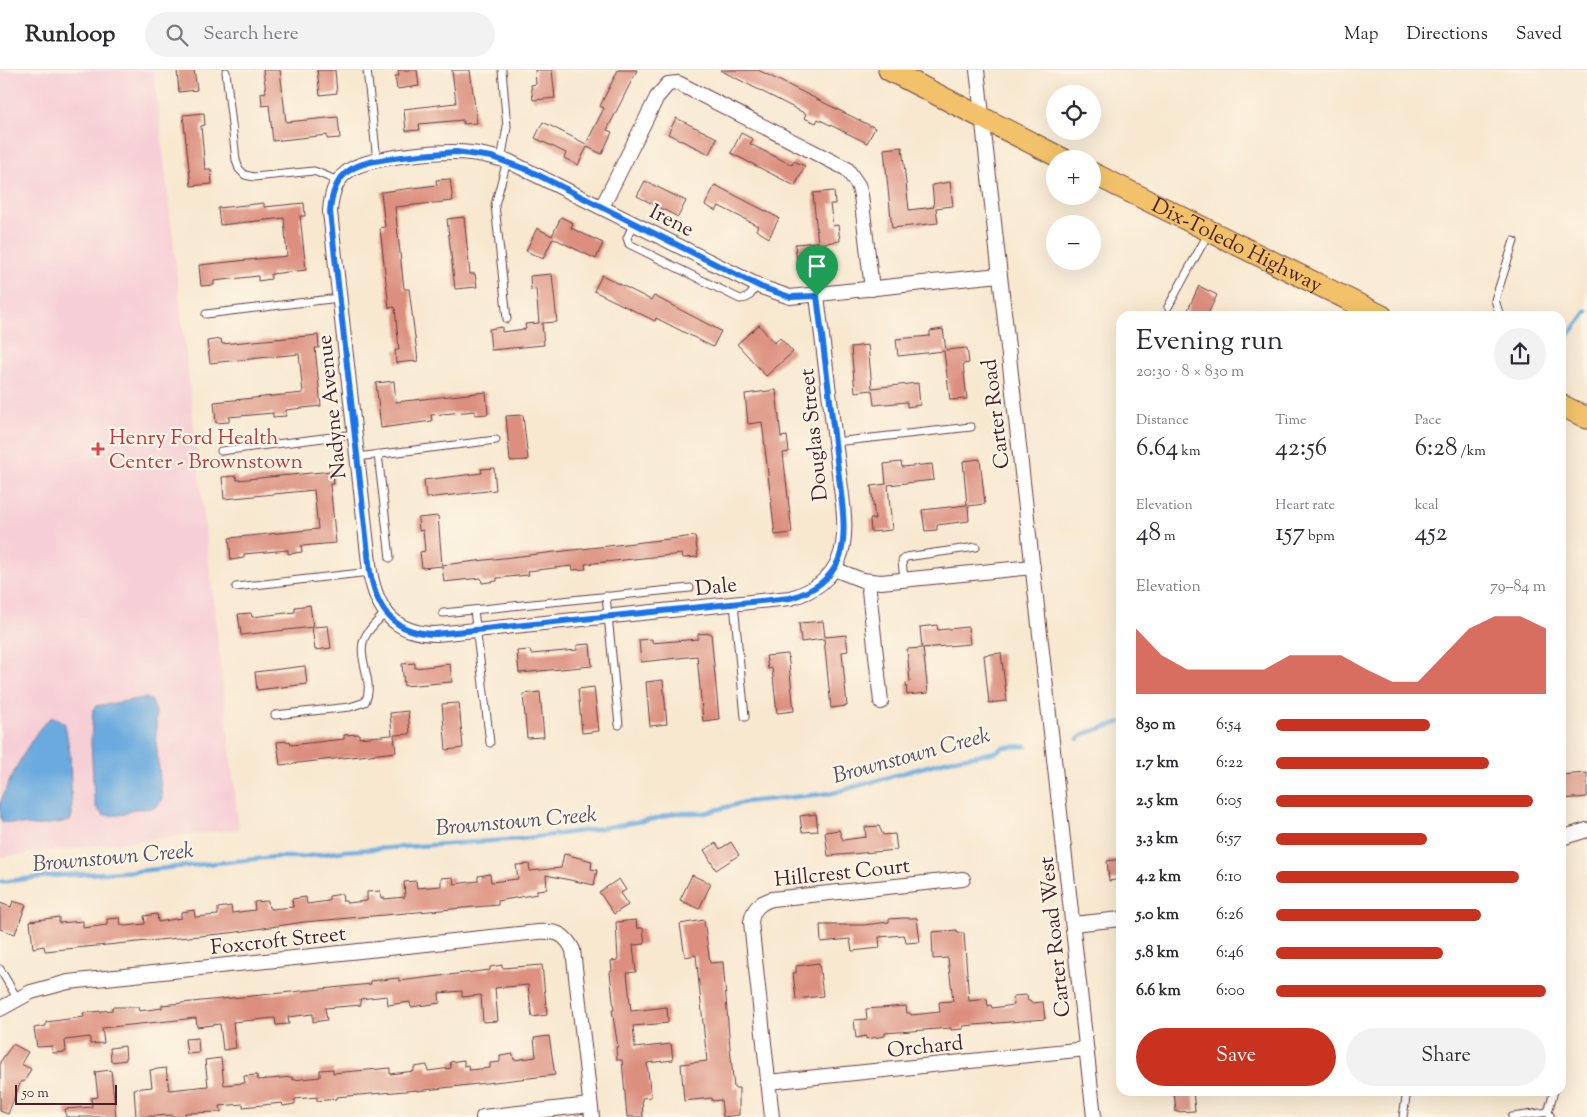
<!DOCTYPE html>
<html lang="en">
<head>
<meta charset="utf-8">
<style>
	body { margin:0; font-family:"Sorts Mill Goudy",serif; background:#f2f2f3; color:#2b2b33; height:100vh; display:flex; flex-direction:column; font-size:19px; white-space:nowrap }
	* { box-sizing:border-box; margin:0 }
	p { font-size:16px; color:#7c7c81 }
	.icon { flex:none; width:28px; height:28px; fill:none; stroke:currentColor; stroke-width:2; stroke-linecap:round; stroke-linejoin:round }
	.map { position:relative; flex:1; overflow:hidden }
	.drawer { position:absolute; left:1116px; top:241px; width:450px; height:785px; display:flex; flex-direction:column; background:#fff; border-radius:15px; box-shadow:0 5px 20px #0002 }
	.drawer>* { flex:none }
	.controls { position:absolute; left:1046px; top:15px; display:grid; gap:10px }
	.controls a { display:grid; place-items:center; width:55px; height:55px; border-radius:50%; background:#fff; box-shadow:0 5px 20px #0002; font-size:25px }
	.scale { position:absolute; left:15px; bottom:12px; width:102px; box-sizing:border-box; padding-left:5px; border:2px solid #4a1f2b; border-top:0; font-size:14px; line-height:18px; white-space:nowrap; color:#4a1f2b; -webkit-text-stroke:4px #fcf5e5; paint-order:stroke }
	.pin { position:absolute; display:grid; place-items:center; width:42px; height:42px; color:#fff; margin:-51px -21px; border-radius:50% 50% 50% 0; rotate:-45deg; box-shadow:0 0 5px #0007 }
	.pin .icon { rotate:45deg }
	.round { display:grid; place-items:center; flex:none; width:52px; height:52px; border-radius:26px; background:#f2f2f3 }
	.summary { display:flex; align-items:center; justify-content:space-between; height:85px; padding:0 20px }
	h1 { font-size:28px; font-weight:600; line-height:38px }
	.figures { display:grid; grid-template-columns:repeat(3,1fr); gap:8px; height:85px; padding:5px 20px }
	.figures div { display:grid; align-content:center }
	.figures b { font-size:25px; font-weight:600 }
	.figures small { font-size:14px; font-weight:400 }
	.figures p { font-size:14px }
	.chart { height:140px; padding:10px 20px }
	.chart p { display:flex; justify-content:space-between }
	.chart svg { width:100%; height:90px; margin-top:5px; fill:#c8321e; opacity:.7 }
	.action { display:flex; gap:10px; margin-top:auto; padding:10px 20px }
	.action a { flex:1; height:58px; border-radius:30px; background:#c8321e; color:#fff; font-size:20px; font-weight:600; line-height:58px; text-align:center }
	.action a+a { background:#f2f2f3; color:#2b2b33 }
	ul { padding:0 20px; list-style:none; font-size:16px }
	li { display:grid; grid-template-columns:80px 60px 1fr; align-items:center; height:38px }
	li i { height:12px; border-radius:6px; background:#c8321e }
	header { display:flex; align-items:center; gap:30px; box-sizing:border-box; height:70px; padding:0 25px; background:#fff; border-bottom:1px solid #e1e1e2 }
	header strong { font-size:24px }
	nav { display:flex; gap:28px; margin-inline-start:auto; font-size:18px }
	.search { width:350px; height:45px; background:#f2f2f3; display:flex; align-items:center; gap:12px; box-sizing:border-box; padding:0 18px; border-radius:28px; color:#7c7c81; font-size:19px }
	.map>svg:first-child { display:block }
</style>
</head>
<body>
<header>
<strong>Runloop</strong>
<div class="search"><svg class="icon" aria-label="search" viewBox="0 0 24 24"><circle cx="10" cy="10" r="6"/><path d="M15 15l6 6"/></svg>Search here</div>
<nav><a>Map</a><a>Directions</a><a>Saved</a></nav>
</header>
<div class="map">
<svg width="1587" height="1047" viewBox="0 0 1587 1047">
	<rect width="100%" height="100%" fill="#fcf5e5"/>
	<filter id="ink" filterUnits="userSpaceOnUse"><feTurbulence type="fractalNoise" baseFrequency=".02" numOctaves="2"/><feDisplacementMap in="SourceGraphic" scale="10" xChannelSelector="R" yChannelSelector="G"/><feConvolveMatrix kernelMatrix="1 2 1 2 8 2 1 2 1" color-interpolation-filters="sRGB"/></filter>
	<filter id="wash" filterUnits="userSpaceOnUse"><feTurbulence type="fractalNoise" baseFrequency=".0096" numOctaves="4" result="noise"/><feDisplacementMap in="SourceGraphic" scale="20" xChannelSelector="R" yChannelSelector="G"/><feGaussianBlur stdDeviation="1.12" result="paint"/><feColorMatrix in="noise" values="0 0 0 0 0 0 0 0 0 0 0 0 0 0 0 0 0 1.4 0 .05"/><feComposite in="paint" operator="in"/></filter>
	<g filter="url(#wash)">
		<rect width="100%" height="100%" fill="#f8e8d0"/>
		<path fill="#f6cfd6" d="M0,0h154l85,759 -239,28z"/>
		<g fill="#6baade" stroke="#5a6484">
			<path d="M145,628l6,2 5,12v29l6,58c-6,13 -17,9 -28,10 -4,1 -6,4 -10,5 -7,2 -14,1 -21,1l-7,-8 -2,-9 -3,-56 2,-33 3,-3z"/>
			<path d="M51,648h5l9,6 5,30 2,61 -2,6 -35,5 -33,-4c-2,-5 -2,-14 -2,-19 6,-17 36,-78 51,-85z"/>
		</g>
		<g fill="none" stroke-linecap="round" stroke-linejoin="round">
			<g stroke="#6baade" stroke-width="4.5">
				<path d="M1561,276l26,-35"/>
				<path d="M1078,669l8,-6 35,-11"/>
				<path d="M0,812l50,-6 88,-5 137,-14h27l43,-6 175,-12 70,-9 65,-11 20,-6h30l40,-11 88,-9 116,-33 47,-8 7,-5 23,-1"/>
			</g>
		</g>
		<g id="blocks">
			<g fill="#dc8f7e">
				<path d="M177,0h17l3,20 -18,2z"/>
				<path d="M263,0h17l6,52 52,-5 2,21 -13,1v-4l-54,6 -4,-36 -7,1 -1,-13 5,-1z"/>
				<path d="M317,0h18l2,23 -17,2z"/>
				<path d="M398,0h19l2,16 -22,3 -2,-13h4z"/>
				<path d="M452,0h18l7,53 -14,1v-4l-44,4 1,6 -14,1 -2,-22 52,-6z"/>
				<path d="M535,0h17l3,28 -22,2 -2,-15 5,-1z"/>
				<path d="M618,0h19l-30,60 5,2 -10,22 -15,-7 -9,18 -14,-7 2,-5 -31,-15 8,-16 43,22 18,-36 -4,-2z"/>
				<path d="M720,0h38l117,58 -8,15 -49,-24 -2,4 -12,-5 2,-4z"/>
				<path d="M204,43l1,12 -4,1 4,43h6l1,15 -21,2 -8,-71z"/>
				<path d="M676,48l41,20 -8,16 -41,-20z"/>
				<path d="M741,63l12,6 -3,5 42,21 2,-4 11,5 -10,20 -64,-33z"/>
				<path d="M902,77l7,63 25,-3 -2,-22 18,-3 3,24 -17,2 2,15 -46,5 -8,-79z"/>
				<path d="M450,109l3,22 -58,6 9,82h5l9,72 -22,2 -1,-13h4l-4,-43 -6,1 -9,-80 5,-1 -4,-35 56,-7 -1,-5z"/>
				<path d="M645,111l41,20 -8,16 -41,-21z"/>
				<path d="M715,115l64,33 -10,20 -13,-8 2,-4 -39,-20 -3,5 -11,-6z"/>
				<path d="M834,121l1,13h-5l3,22 5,-1 2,16 -22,3 -5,-51z"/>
				<path d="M264,133v4l40,-4 1,13h-5l6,54 -35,4v5l-13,2v-5l-44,5v4l-13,1 -2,-21 88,-9 -3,-38 -64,7 -2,-17z"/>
				<path d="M464,147l6,57h5l2,13 -22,2 -8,-70z"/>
				<path d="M561,147l12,6 -2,5 32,15 -7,16 -43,-21 -10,21 -17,-8 11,-23 15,8z"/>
				<path d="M818,172l2,17 -23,3 -2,-18z"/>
				<path d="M552,204l5,48 -15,1 2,22 -53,5 -2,-21 13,-2v5l24,-3 -1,-5 14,-1 -3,-34 -5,1 -1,-14z"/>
				<path d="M602,205l49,25 3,-4 67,35 -8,16 -57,-29 -1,3 -61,-30z"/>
				<path d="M1199,216l18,9 -10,21h-22z"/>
				<path d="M759,255l15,18 6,-5 13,14 -27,24 -29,-32z"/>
				<path d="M943,259l3,21 21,-2 2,15 -6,1 4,35 -17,1 -6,-49 -46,5 -2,-17 34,-3v-5z"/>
				<path d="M318,265l1,13h-4l6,58 -35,4v6l-13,1v-4l-44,4v5l-13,1 -2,-21 89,-9 -4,-39 -89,9 -3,-22 14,-2 1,5z"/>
				<path d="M868,275l4,43 46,-5 2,22 -13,2v-5l-33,3 -2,-15 -17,2 -4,-45z"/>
				<path d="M394,311l2,21 90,-10 2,22 -13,1v-4l-44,4 1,6 -51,7 -5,-45z"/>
				<path d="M776,320l5,47 6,-1 2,16 -6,1 9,80 -17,2 -13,-113 -14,2 -3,-30z"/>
				<path d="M523,345l5,45 -18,1 -4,-45z"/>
				<path d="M980,389l5,45 -17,2 1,15 -32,4v5l-12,1 -3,-21 45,-5 -4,-44z"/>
				<path d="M901,392l1,5 30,-3 2,16 -46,5 4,45 -21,2 -1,-13h5l-4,-33 15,-2 -2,-20z"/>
				<path d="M494,398l2,22 -70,8 -2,-18 58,-7 -1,-4z"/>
				<path d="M333,401l1,13h-4l6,59 -35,3 1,6 -14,2v-4l-44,4v4l-13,2 -2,-22 89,-9 -4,-39 -90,9 -2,-22 14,-1 1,4z"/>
				<path d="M438,446l4,49 253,-29 3,21 -15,1 -1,-4 -97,10 1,5 -13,1 -1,-4 -44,5 1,4 -32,3v3l-15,2 -1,-5 -37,4 -2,-16 -20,2 -2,-16 5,-1 -2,-21 -4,1 -1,-13z"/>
				<path d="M310,535l3,22 -72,8 -3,-21 13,-1 1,4 43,-5v-5z"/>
				<path d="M823,551l2,16 21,-2 2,16 -6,1 5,54 -16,2 -7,-69 -23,3 -2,-19z"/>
				<path d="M937,555l1,5 30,-3 2,17 -47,4 5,45 -21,2 -1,-12 4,-1 -3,-33 15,-1 -2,-21z"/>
				<path d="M328,556l3,22 -16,2 -3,-23z"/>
				<path d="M711,563l8,86 -16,2 -6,-65 -56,6 -2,-22 13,-1v4l46,-4v-5z"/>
				<path d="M590,574l2,22 -73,7 -2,-22 13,-1 1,4 46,-4v-5z"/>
				<path d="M1001,583l6,48 -18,2 -5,-48z"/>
				<path d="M788,584l6,57 -17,2 -5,-45 -4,1 -2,-13z"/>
				<path d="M415,593v5l35,-4 2,18 -48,4 -2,-22z"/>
				<path d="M305,596l2,18 -50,6 -2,-18z"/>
				<path d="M663,610l4,44 -17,2 -4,-44z"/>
				<path d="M594,617l5,44 -17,2 -4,-44z"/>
				<path d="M540,622l4,45 -17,1 -4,-44z"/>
				<path d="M459,633l4,45 -17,2 -4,-46z"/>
				<path d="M408,641l2,23 -16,1 2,17 -116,13 -3,-23 13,-1 1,4 53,-6v-4l15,-1v4l33,-3 -2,-22z"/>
				<path d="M1587,703v24l-26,2v-24z"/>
				<path d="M816,744l2,17 -16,1 -2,-16z"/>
				<path d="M879,756l4,9 12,-1 2,16 -69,6 -3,-24 14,-2 4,10 23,-3 -1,-10z"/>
				<path d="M731,772l8,13 -23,15 -12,-20 12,-7 4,6z"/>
				<path d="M564,784l28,7 -1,8 6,1 -3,15 -48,-10 1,14 -10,1v4l-39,7v4l-194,17 -74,11 -185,18 -1,-5 -11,2 -3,-27 29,-4v6l24,-2v7l24,-3v-6l13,-1 1,7 4,1 20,-2 -1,-8 13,-2 1,8 23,-4v-6l13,-2 1,7 23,-2v-7l13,-2 1,7 23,-3 -1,-8 14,-1 1,7 3,1 21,-2 -1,-8 14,-2 1,7 22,-3v-5l13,-2 1,7h3l1,2 20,-2v-9l13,-1 1,7 3,-1v2l21,-2 -1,-15 12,-1 1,7 24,-2v-8l12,-1 1,7 24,-3v-5l12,-2 1,8 27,-3 -2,-14 13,-1 1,7 31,-3z"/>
				<path d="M1121,789v20l-12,2 -2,-20z"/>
				<path d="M692,805l19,9 -12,25 -19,-9z"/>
				<path d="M619,809l7,11 -6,3 8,12 -14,9 -15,-22z"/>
				<path d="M13,831l13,4 -11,29 -15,-5v-26l11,4z"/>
				<path d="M904,848h13l3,24 -14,1 -1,-6 -2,-2 -24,2 1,11 -28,3 -2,-12 -29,3 -1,-17h44l25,-3v-3z"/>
				<path d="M636,850l1,8h6l2,16 -12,1 3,27 -9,1 4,38 36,-4 1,16 -35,3 2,22 36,-4 2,16 -26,3 4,34 -9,1 1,19h-16l-5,-57h-5l-1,-13h2l-6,-37h2l-4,-38 2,-1 -1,-10 7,-1 -2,-38z"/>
				<path d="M704,850l6,43 13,-1 7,85 4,41h5v27l-16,2 -2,-17 -9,1v-3l-28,3 -3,-37 26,-3 -11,-106 -11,2 -5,-33z"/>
				<path d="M957,860v3h7l5,68 18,-2 1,7 3,-1 1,3 22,-3 -1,-9 14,-1 1,6h3v2l12,-1 2,17 -82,7v3l-12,1v-2l-66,5v3l-19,3v-3l-10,2 -2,-18 13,-1 -1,-10 40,-3 1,7h3l1,2 29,-3 -1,-10 14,-1 -5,-43 -15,1 -1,-27z"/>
				<path d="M819,893l4,33 -27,3 -3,-26h3v-7z"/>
				<path d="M502,895v3l40,-3 5,50 -15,2 -4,-32 -33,3 3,33 -15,1 -2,-27 -19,2v-6l-23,2 1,10 -29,4 -1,-5 -22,3 -1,-9 -27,3 1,6 -36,3 2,12 -14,2v-8l-25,3 1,7 -13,1 -1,-7 -42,4 3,26 -13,2 -3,-26 -23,3 -1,-9 -94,10 2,15 -14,1v-7l-25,3 1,12 -13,1 -1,-7 -15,1 -3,-19 12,-2v-4l38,-5 -1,-4 29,-3v-3h26l1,4 23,-3v-3l209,-21 -1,-3 29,-3v3l91,-11v-3z"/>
				<path d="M549,966l6,39 -138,16v-1l-81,7v2l-19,2v-4l-22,2v5l-12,2 -1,-3 -39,4v-3l-23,2 1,6 -36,1v4h-13v-2l-36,2 -2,-28 18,-2 -2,-17 16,-2 3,22 39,-4 -3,-26 16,-2 3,27 21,-2 -1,-7 13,-1 1,5 34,-3 1,3 27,-3v-7l13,-1v4l57,-5v6l24,-3v-4l13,-2 1,6 23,-3 -1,-6 14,-2v6l4,-1 1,5 21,-2v-5l10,-1v-6l13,-2 1,6 22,-3 -2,-19z"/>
				<path d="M198,968l1,15 -12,1 -2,-15z"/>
				<path d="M13,974l15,8 -7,12 10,5 -7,13 -3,-1 -13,33 -8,-3v-49z"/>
				<path d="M125,976l1,14 -15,2 -1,-14z"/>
				<path d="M111,1000l5,47h-50l-1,-8 27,-2 -1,-9 7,-1 -3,-25z"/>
				<path d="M1174,1021h19l2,20 -19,1z"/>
			</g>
		</g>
	</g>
	<g filter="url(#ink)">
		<use href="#blocks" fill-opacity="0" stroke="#643d44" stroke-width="1"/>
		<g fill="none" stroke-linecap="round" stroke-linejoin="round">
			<g stroke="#643d44" stroke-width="9">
				<g id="lane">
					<path d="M367,0l10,90"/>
					<path d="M226,2l10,88 3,9 6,6 9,2 60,-6 24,10"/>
					<path d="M501,90l6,-33 -5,-57"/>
					<path d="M507,91l-12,44 12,114"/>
					<path d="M634,153l-7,15 2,6 111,55c10,0 12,-6 16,-14"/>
					<path d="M1168,237l40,-73"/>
					<path d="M206,244l133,-16"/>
					<path d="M1500,246l-5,-16 19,-59"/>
					<path d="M835,372l136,-15"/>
					<path d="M221,381l134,-17"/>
					<path d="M378,384l12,104"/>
					<path d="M357,387l139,-17"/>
					<path d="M904,509l-2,-18 4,-4 70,-10"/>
					<path d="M236,517l134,-15"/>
					<path d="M606,526l13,129"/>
					<path d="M734,534l11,113"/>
					<path d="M474,540l16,133"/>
					<path d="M443,543l247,-25"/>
					<path d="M275,645l75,-8 15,-5c11,-20 -10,-45 0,-65 4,-9 14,-17 20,-24"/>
					<path d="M0,899l17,29"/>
					<path d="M1548,1042l6,-21"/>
					<path d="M1403,1047l4,-26"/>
					<path d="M1512,1047l36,-5 3,5"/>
				</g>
			</g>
			<g stroke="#643d44" stroke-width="16">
				<g id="street">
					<path d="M977,0l117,1047"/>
					<path d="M602,137l55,-110 11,-13 10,-1 169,86 11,16 3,10 11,94"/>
					<path d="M817,226c7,56 14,112 21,169 3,28 12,67 1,94 -9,22 -27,33 -49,39l-354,36c-42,0 -59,-24 -66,-62l-40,-360c1,-16 4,-30 17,-40 19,-16 98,-22 124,-19 12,1 25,5 37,8l253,126 29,10 209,-22"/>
					<path d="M834,499l28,11 19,2 152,-15"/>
					<path d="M868,511l13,121"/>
					<path d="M1561,768l26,-8"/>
					<path d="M1073,854l48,-5"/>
					<path d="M0,939l31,-17 37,-10 470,-50c18,-1 27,1 35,18l19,167"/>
					<path d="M768,1012l318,-33"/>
					<path d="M483,1047l107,-12"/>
					<path d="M772,1047l-21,-195c2,-13 8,-19 21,-23l191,-20"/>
				</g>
			</g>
			<g stroke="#643d44" stroke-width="23">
				<g id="primary">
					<path d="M889,0l174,89"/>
					<path id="s1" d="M1092,103l290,143"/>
					<path d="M1561,335l26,13"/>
				</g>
			</g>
			<use href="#lane" stroke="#fff" stroke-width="7"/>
			<use href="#street" stroke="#fff" stroke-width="14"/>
			<use href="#primary" stroke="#f2c26a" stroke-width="21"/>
		</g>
	</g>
	<g fill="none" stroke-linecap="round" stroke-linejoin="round" filter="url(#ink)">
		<g stroke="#fff" stroke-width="10">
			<path id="route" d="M456,82l36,5 36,13 233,117 29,10 27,-1c7,55 14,110 20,165 3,28 12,73 2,98 -9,22 -27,33 -49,39l-354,36c-42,0 -59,-24 -66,-62l-40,-360c3,-43 26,-49 64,-54 21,-3 41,-4 62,-6z"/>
		</g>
		<use href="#route" stroke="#1a73e8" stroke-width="6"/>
	</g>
	<path fill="#e0444e" stroke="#fcf5e5" stroke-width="2" d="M95.5 371.5h5v5h5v5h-5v5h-5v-5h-5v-5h5z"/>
	<g text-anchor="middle" stroke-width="4.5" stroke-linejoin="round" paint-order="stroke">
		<g font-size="21" fill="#4a1f2b" stroke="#fcf5e5">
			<text transform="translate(672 150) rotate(27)" y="7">Irene</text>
			<text dy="7" stroke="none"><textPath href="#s1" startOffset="162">Dix-Toledo Highway</textPath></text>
			<text transform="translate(331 337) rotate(-96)" y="7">Nadyne Avenue</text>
			<text transform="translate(995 344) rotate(-97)" y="7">Carter Road</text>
			<text transform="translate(813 365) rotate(-96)" y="7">Douglas Street</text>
			<text transform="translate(716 516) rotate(-6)" y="7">Dale</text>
			<text transform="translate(842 802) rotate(-6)" y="7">Hillcrest Court</text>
			<text transform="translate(1054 867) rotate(-96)" y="7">Carter Road West</text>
			<text transform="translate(278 870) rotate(-6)" y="7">Foxcroft Street</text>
			<text transform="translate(925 976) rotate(-6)" y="7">Orchard</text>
		</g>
		<g font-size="21" fill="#be3a42" stroke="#fcf5e5" text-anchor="start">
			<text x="109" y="374">Henry Ford Health<tspan x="109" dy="24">Center - Brownstown</tspan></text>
		</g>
		<g font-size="22" font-style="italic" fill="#56506a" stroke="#fcf5e5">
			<text transform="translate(911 684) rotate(-15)" y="8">Brownstown Creek</text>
			<text transform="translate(516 750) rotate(-5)" y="8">Brownstown Creek</text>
			<text transform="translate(113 786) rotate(-5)" y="8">Brownstown Creek</text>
		</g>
	</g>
</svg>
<div class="controls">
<a><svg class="icon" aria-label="locate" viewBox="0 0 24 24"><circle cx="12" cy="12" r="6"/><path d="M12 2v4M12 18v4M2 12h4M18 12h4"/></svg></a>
<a>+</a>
<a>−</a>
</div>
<div class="scale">50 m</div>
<div class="pin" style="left:817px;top:226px;background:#1e9e55"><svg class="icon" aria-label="arrive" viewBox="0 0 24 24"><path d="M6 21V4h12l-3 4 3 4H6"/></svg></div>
<section class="drawer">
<div class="summary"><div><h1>Evening run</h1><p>20:30 · 8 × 830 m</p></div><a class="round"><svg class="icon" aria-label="share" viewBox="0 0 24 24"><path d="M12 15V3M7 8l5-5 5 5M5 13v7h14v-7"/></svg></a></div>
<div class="figures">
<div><p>Distance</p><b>6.64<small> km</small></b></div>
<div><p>Time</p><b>42:56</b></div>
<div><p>Pace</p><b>6:28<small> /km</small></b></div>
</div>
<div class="figures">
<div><p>Elevation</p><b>48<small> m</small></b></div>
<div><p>Heart rate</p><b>157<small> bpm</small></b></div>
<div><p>kcal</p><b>452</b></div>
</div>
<div class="chart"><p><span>Elevation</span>79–84 m</p>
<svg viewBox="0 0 160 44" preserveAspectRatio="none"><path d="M0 44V12L10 25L20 32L30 32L40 32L50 32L60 25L70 25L80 25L90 32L100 38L110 38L120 25L130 12L140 6L150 6L160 12V44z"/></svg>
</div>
<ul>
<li><b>830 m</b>6:54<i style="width:57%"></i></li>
<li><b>1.7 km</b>6:22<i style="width:79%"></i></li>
<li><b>2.5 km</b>6:05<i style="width:95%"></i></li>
<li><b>3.3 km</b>6:57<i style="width:56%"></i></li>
<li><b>4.2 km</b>6:10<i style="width:90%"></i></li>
<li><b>5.0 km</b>6:26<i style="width:76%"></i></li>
<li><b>5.8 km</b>6:46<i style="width:62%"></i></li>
<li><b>6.6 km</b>6:00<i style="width:100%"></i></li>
</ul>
<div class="action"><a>Save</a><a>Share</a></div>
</section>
</div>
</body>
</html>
